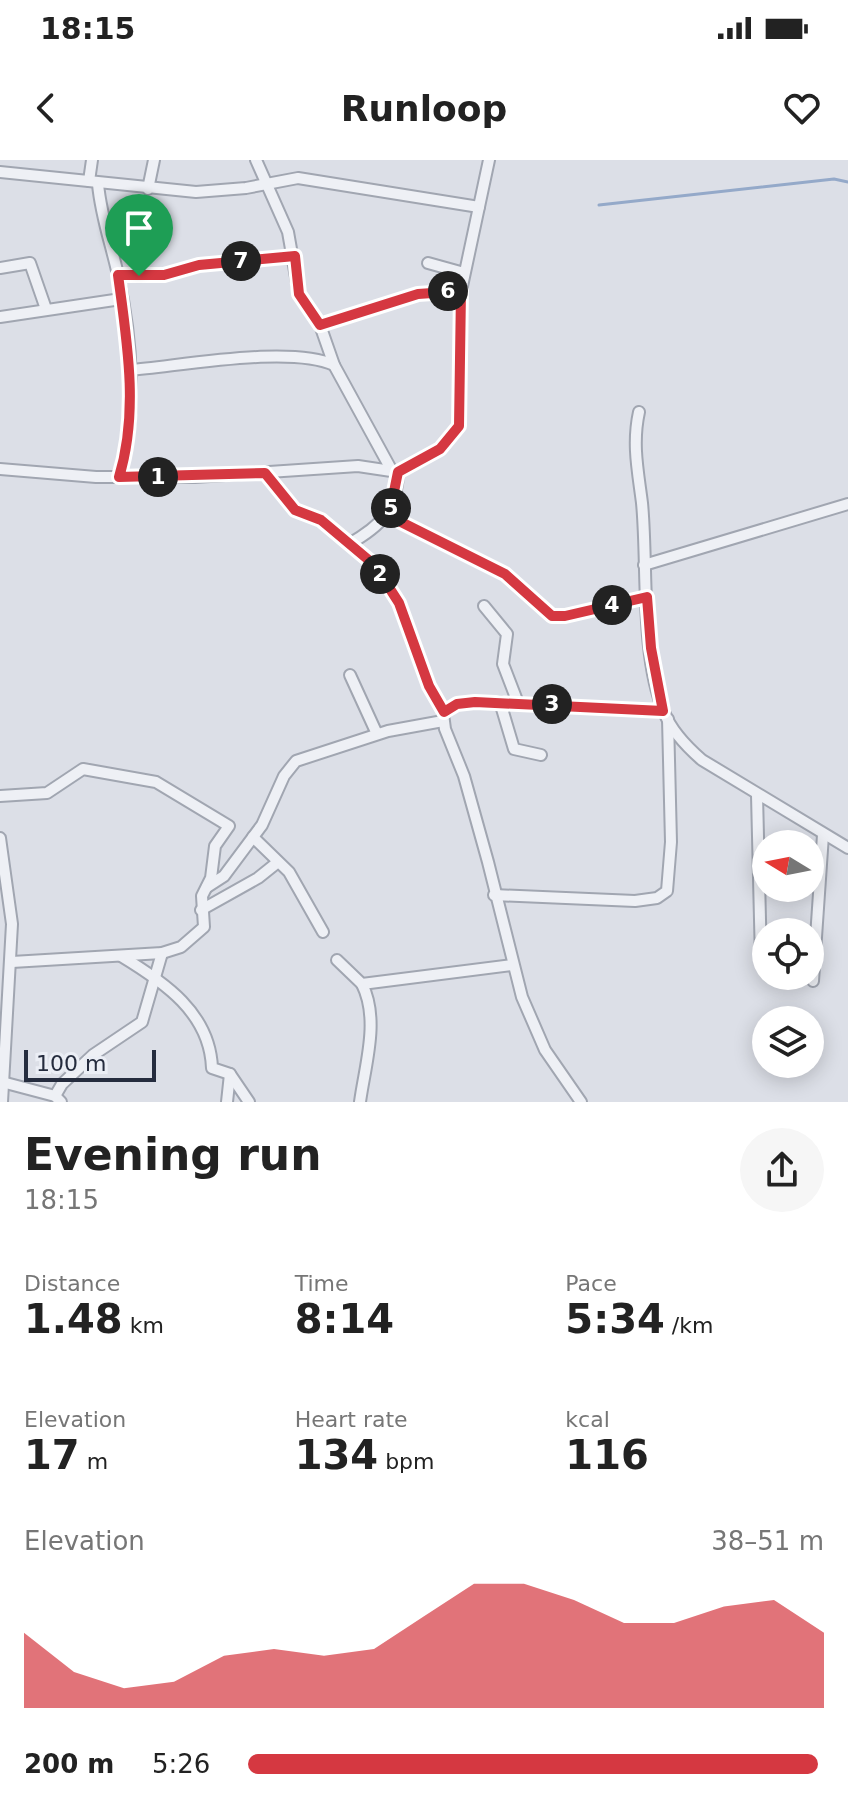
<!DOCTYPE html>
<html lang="en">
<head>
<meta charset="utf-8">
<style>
	body { margin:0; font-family:"DejaVu Sans",sans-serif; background:#f6f6f6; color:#222; height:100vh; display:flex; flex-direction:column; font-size:30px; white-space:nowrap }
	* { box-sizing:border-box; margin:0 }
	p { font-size:26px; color:#767676 }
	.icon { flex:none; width:44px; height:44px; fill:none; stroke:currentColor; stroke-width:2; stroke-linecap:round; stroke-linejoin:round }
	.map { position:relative; height:942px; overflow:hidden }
	.sheet { display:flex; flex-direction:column; background:#fff; flex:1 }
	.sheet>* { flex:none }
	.needle { width:52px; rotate:280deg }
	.fabs { position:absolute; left:752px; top:670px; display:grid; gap:16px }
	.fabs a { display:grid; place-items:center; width:72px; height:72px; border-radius:50%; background:#fff; box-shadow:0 4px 20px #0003; font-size:40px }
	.scale { position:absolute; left:24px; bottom:20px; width:132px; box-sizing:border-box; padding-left:8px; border:4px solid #252c3e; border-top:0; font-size:22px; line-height:28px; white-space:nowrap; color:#252c3e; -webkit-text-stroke:6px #ebeef5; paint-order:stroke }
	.pin { position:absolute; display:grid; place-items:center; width:68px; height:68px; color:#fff; margin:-82px -34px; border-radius:50% 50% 50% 0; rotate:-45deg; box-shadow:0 0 8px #0007 }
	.pin .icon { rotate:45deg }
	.km { position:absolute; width:40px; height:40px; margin:-20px; border-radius:50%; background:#222; color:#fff; font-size:22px; line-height:40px; text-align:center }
	.round { display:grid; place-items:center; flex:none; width:84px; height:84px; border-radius:42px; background:#f6f6f6 }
	.overview { display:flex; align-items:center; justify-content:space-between; height:136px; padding:0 24px }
	h1 { font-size:44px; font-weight:700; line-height:60px }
	.figures { display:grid; grid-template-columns:repeat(3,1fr); gap:12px; height:136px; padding:8px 24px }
	.figures div { display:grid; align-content:center }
	.figures b { font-size:40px; font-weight:700 }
	.figures small { font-size:22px; font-weight:400 }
	.figures p { font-size:22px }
	.chart { height:224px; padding:16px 24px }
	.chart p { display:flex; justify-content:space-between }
	.chart svg { width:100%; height:144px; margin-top:8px; fill:#d53841; opacity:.7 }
	ul { padding:0 24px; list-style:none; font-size:26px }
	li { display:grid; grid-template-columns:128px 96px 1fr; align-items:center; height:60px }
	li i { height:20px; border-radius:10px; background:#d53841 }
	.status { display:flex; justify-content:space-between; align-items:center; height:56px; padding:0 40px; background:#fff; direction:ltr }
	.status svg { height:22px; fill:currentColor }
	header { display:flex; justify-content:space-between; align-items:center; height:104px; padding:0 24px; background:#fff; font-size:36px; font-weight:700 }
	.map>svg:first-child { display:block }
</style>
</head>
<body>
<div class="status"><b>18:15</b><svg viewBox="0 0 49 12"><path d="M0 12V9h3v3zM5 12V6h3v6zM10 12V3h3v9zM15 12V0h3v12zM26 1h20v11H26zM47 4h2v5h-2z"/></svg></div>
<header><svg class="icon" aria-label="back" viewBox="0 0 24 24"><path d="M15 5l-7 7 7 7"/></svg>Runloop<svg class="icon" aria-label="heart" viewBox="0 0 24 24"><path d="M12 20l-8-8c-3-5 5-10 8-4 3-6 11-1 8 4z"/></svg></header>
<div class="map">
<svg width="848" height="942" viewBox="0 0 848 942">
	<rect width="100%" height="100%" fill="#dcdfe7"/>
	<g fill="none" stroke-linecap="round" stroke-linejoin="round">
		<path stroke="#94a9c9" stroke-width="3" d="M599,45l235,-26 14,3"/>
		<g stroke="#a1a6b1" stroke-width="14">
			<g id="street">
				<path d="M256,0l32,72 11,62 21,31 14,40 58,106"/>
				<path d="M0,12l196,20 50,-4 52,-10 181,29"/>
				<path d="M89,21l3,-21"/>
				<path d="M98,24c3,33 13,59 20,91 14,63 20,140 1,202"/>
				<path d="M148,29l6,-29"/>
				<path d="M428,103l36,10"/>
				<path d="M0,108l30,-5 16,46"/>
				<path d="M118,115h46l35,-10 96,-9"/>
				<path d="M0,157l121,-18"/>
				<path d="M320,165l98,-31 43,-3"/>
				<path d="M130,210c50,-4 160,-25 204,-5"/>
				<path d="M639,252c-7,32 -1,59 3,91 6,61 -2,153 22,209 7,18 23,35 38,48l146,88"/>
				<path d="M0,309l96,8h99l163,-11 40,6 42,-23 19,-23 2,-135 28,-131"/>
				<path d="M265,313l30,37 26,10 50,42 12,16 16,25 30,83 15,26"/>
				<path d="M389,356l116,58 47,42h13l82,-19"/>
				<path d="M349,384c32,-18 48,-34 49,-72"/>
				<path d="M644,405l204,-61"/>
				<path d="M484,446l23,28 -4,30 15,39"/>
				<path d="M350,515l27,59"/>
				<path d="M500,542l14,47 27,6"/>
				<path d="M757,635l4,166"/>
				<path d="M0,636l47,-3 36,-24 73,13 73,44 -14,20 -4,32 -9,18 2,31 -23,20 -19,6 -150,9"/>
				<path d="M253,677l36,35 34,60"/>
				<path d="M0,678l12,86 -10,178"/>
				<path d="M207,727l17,-11 38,-51 22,-49 12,-15 92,-30 55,-10"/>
				<path d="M494,735l141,6 22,-3 10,-7 4,-49 -3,-123"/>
				<path d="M201,750l57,-32 20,-16"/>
				<path d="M121,796c43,26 89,57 91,112l18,6 19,28"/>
				<path d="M337,800l25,24 150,-19"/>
				<path d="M813,821l10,-146"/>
				<path d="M2,922l53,14 6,6"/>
				<path d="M55,936l7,-12 31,-29 49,-33 20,-69"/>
				<path d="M227,942l3,-28"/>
				<path d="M360,942c5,-37 20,-82 2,-118"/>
				<path d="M581,942l-36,-52 -23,-53 -34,-135 -24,-86 -19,-47 -2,-15 14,-10 18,-2 188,9"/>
			</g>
		</g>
		<use href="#street" stroke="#eef0f5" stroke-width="10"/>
	</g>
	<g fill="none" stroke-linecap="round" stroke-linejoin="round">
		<g stroke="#fff" stroke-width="16">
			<path id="route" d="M295,96l4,38 21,31 98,-31 43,-3 -2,135 -19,23 -42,23 -9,44 116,58 47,42h13l82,-19 4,51 12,63 -188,-9 -18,2 -13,8 -15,-26 -30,-83 -16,-25 -12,-16 -50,-42 -26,-10 -30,-37 -146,4c20,-65 8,-136 -1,-202h46l35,-10z"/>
		</g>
		<use href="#route" stroke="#d53841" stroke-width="10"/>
	</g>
</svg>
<div class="fabs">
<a><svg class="needle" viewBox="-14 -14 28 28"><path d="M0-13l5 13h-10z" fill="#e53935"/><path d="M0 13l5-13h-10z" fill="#767676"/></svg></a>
<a><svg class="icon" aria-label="locate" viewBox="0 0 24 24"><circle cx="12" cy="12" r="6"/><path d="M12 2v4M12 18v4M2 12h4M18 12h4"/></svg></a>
<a><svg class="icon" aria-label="layers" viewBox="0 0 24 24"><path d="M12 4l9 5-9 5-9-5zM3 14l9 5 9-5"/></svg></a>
</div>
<div class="scale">100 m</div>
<div class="pin" style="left:139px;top:116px;background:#1e9e55"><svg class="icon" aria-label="arrive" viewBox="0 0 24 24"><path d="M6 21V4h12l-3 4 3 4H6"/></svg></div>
<b class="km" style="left:158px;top:317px">1</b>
<b class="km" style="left:380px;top:414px">2</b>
<b class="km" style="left:552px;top:544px">3</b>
<b class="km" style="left:612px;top:445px">4</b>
<b class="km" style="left:391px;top:348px">5</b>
<b class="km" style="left:448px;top:131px">6</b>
<b class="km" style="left:241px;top:101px">7</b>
</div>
<section class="sheet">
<div class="overview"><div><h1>Evening run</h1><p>18:15</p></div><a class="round"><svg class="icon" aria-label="share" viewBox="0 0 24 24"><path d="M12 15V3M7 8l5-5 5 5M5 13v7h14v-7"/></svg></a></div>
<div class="figures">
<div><p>Distance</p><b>1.48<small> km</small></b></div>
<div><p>Time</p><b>8:14</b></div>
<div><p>Pace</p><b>5:34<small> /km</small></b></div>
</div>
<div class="figures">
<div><p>Elevation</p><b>17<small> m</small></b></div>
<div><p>Heart rate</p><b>134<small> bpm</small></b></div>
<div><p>kcal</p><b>116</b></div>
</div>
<div class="chart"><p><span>Elevation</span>38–51 m</p>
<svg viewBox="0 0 160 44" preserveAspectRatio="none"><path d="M0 44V21L10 33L20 38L30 36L40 28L50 26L60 28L70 26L80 16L90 6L100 6L110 11L120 18L130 18L140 13L150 11L160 21V44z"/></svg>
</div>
<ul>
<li><b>200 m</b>5:26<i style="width:99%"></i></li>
</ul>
</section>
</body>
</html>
